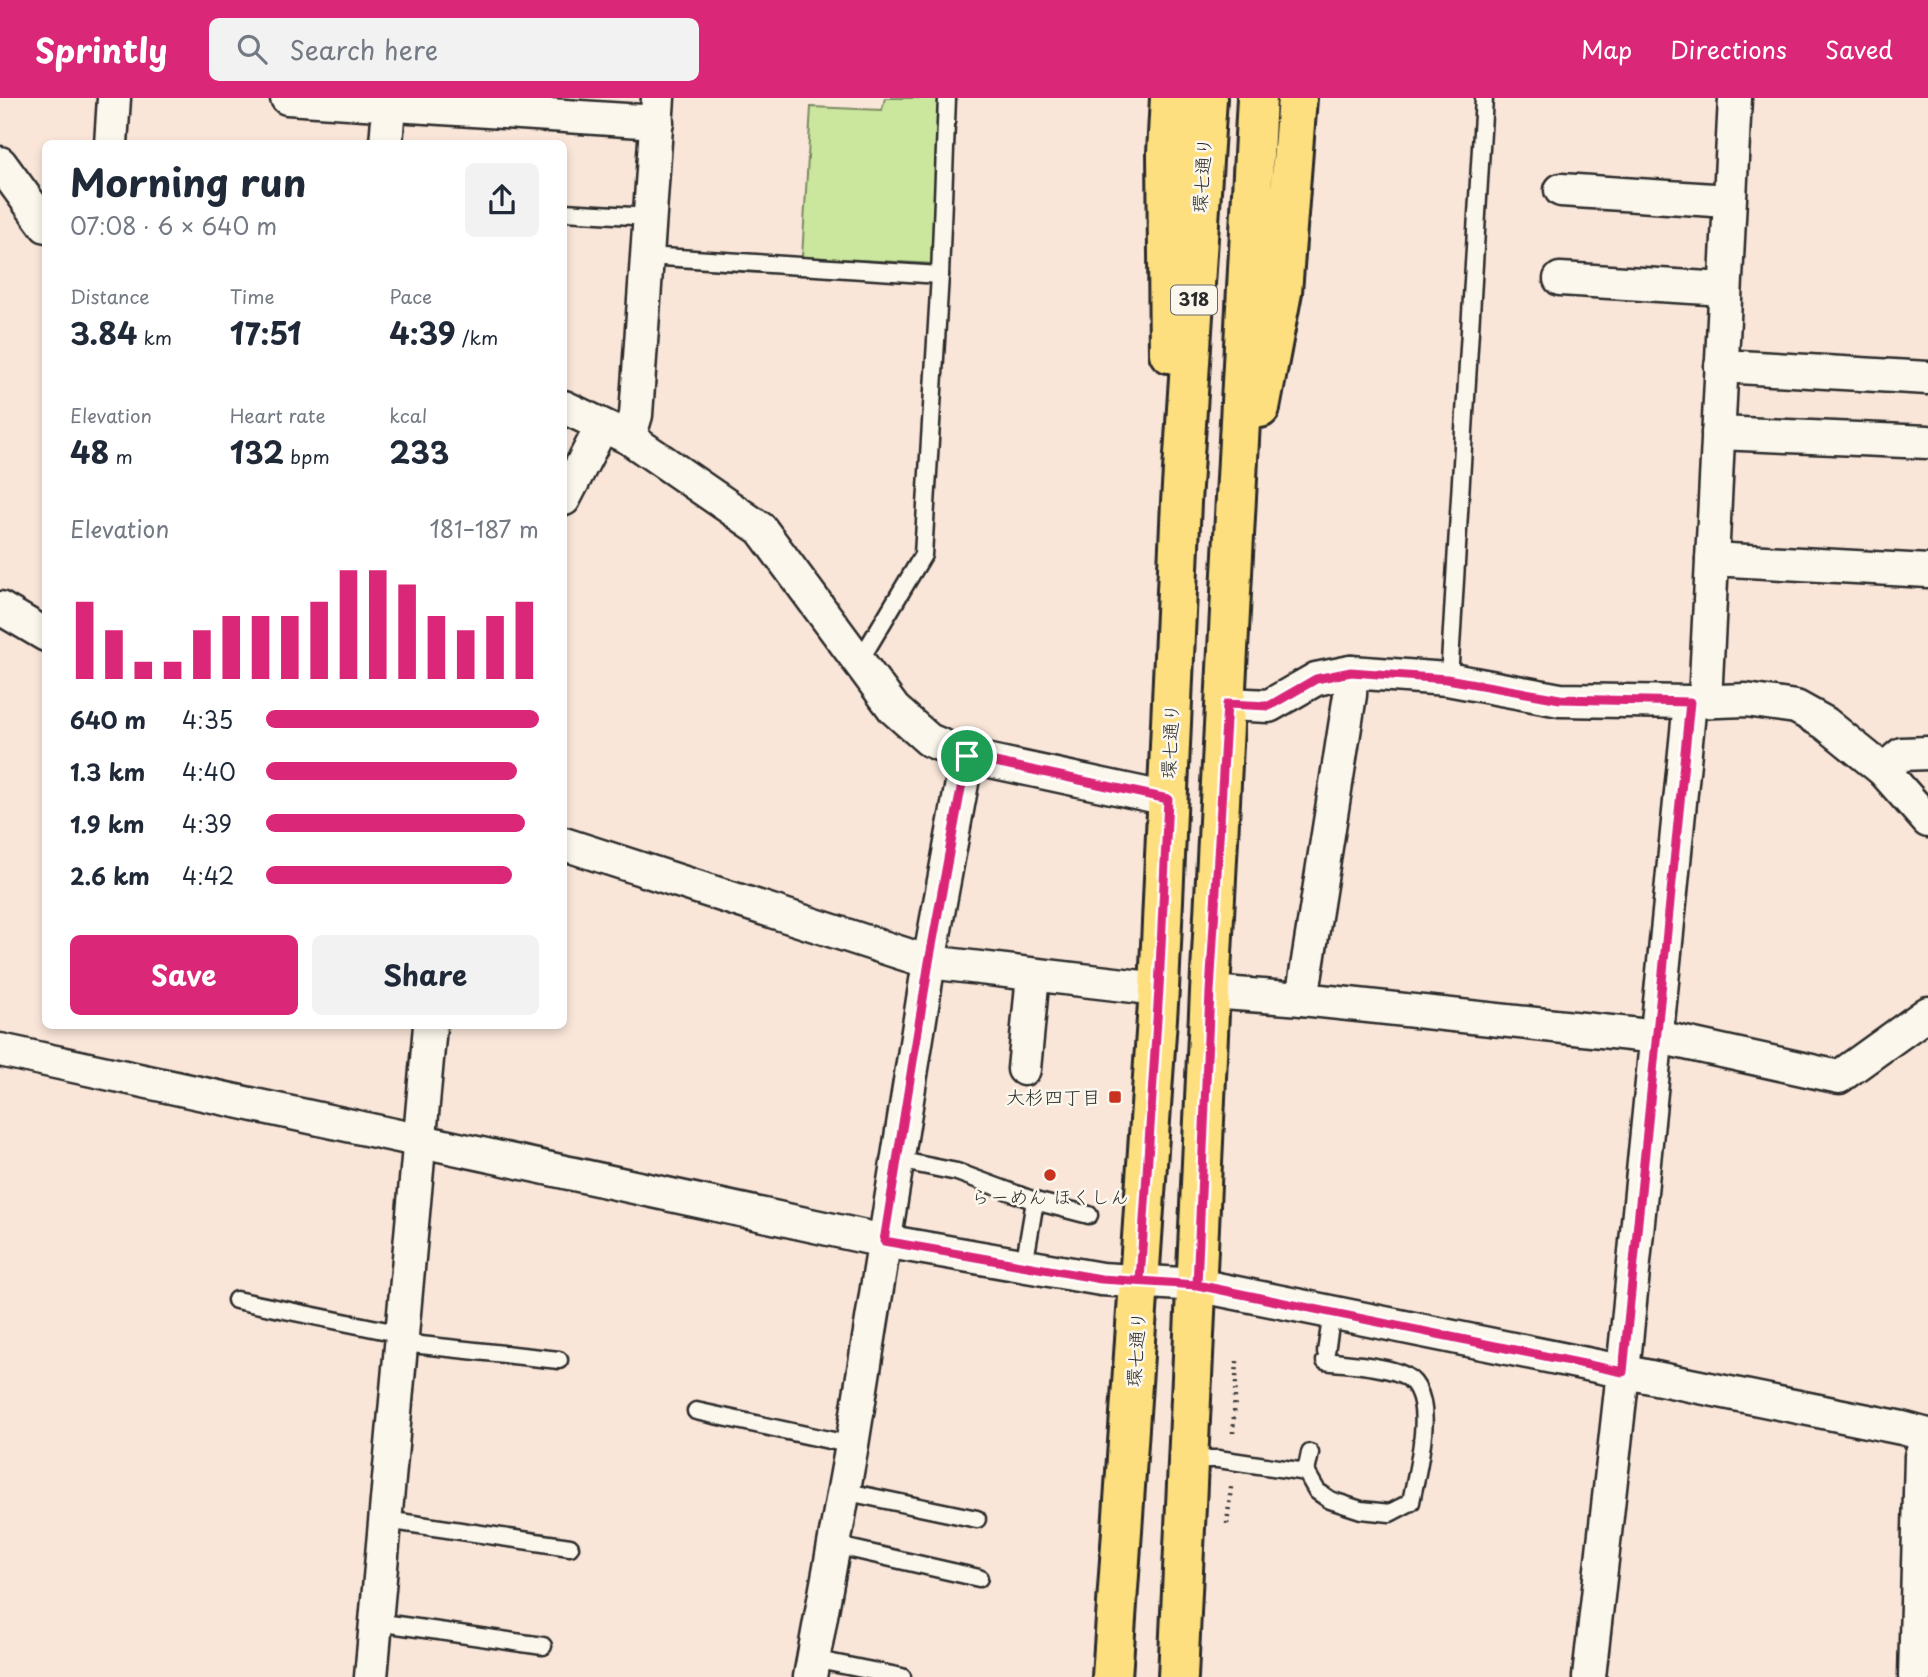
<!DOCTYPE html>
<html lang="en">
<head>
<meta charset="utf-8">
<style>
	body { margin:0; font-family:"Playpen Sans","Klee One",sans-serif; background:#f2f2f3; color:#1f2937; height:100vh; display:flex; flex-direction:column; font-size:26px; white-space:nowrap }
	* { box-sizing:border-box; margin:0 }
	p { font-size:23px; color:#747a83 }
	.icon { flex:none; width:38px; height:38px; fill:none; stroke:currentColor; stroke-width:2; stroke-linecap:round; stroke-linejoin:round }
	.map { position:relative; flex:1; overflow:hidden }
	.sheet { position:absolute; left:42px; top:42px; width:525px; height:889px; display:flex; flex-direction:column; background:#fff; border-radius:10px; box-shadow:0 4px 10px #0003 }
	.sheet>* { flex:none }
	.pin { position:absolute; display:grid; place-items:center; width:60px; height:60px; color:#fff; margin:-30px; border:4px solid #fff; border-radius:50%; box-shadow:0 2px 7px #0007 }
	.round { display:grid; place-items:center; flex:none; width:74px; height:74px; border-radius:10px; background:#f2f2f3 }
	.overview { display:flex; align-items:center; justify-content:space-between; height:119px; padding:0 28px }
	h1 { font-size:38px; font-weight:700; line-height:52px }
	.figures { display:grid; grid-template-columns:repeat(3,1fr); gap:10px; height:119px; padding:7px 28px }
	.figures div { display:grid; align-content:center }
	.figures b { font-size:30px; font-weight:700 }
	.figures small { font-size:19px; font-weight:400 }
	.figures p { font-size:19px }
	.chart { height:196px; padding:14px 28px }
	.chart p { display:flex; justify-content:space-between }
	.chart svg { width:100%; height:126px; margin-top:7px; stroke:#db2777; stroke-width:6 }
	.button { display:flex; gap:14px; margin-top:auto; padding:14px 28px }
	.button a { flex:1; height:80px; border-radius:10px; background:#db2777; color:#fff; font-size:28px; font-weight:700; line-height:80px; text-align:center }
	.button a+a { background:#f2f2f3; color:#1f2937 }
	ul { padding:0 28px; list-style:none; font-size:23px }
	li { display:grid; grid-template-columns:112px 84px 1fr; align-items:center; height:52px }
	li i { height:18px; border-radius:9px; background:#db2777 }
	header { display:flex; align-items:center; gap:42px; box-sizing:border-box; height:98px; padding:0 35px; background:#db2777; color:#fff }
	header strong { font-size:33px }
	nav { display:flex; gap:38px; margin-inline-start:auto; font-size:24px }
	.search { width:490px; height:63px; background:#f2f2f3; display:flex; align-items:center; gap:18px; box-sizing:border-box; padding:0 24px; border-radius:10px; color:#747a83; font-size:26px }
	.map>svg:first-child { display:block }
</style>
</head>
<body>
<header>
<strong>Sprintly</strong>
<div class="search"><svg class="icon" aria-label="search" viewBox="0 0 24 24"><circle cx="10" cy="10" r="6"/><path d="M15 15l6 6"/></svg>Search here</div>
<nav><a>Map</a><a>Directions</a><a>Saved</a></nav>
</header>
<div class="map">
<svg width="1928" height="1579" viewBox="0 0 1928 1579">
	<rect width="100%" height="100%" fill="#fae6d9"/>
	<filter id="ink" filterUnits="userSpaceOnUse"><feTurbulence type="fractalNoise" baseFrequency=".0143" numOctaves="2"/><feDisplacementMap in="SourceGraphic" scale="14" xChannelSelector="R" yChannelSelector="G"/><feConvolveMatrix kernelMatrix="1 2 1 2 8 2 1 2 1" color-interpolation-filters="sRGB"/></filter>
	<g filter="url(#ink)">
		<path fill="#cbe79e" stroke="#7b8964" stroke-width="2" d="M885,0h56l-5,166 -134,-7 9,-150 71,3z"/>
		<g fill="none" stroke-linecap="round" stroke-linejoin="round">
			<g stroke="#2b2b2b" stroke-width="21">
				<g id="lane">
					<path d="M564,114l86,5"/>
					<path d="M647,158l293,19"/>
					<path d="M859,564l64,-107 17,-280 7,-177"/>
					<path d="M1447,581l3,-16 34,-565"/>
					<path d="M897,1062l60,12 78,29 54,14"/>
					<path d="M1024,1168l11,-65"/>
					<path d="M236,1202l166,34"/>
					<path d="M402,1245l157,17"/>
					<path d="M1326,1254l6,-39"/>
					<path d="M696,1313l156,34"/>
					<path d="M1189,1361h29l88,13 4,-19"/>
					<path d="M1306,1374l11,19 13,9 31,10 29,3 21,-11c6,-33 31,-115 -12,-129 -21,-8 -52,-9 -74,-12"/>
					<path d="M843,1393l134,28"/>
					<path d="M386,1422l184,27"/>
					<path d="M834,1447l145,33"/>
					<path d="M376,1524l167,24"/>
					<path d="M813,1561l89,18"/>
				</g>
			</g>
			<g stroke="#2b2b2b" stroke-width="37">
				<g id="street">
					<path d="M287,0l370,24"/>
					<path d="M111,46l3,-46"/>
					<path d="M386,46l3,-39"/>
					<path d="M0,65l46,63"/>
					<path d="M1561,92l168,11"/>
					<path d="M1560,181l165,10"/>
					<path d="M1721,268l207,12"/>
					<path d="M564,309l65,31 132,91 133,180 35,31 38,16 201,43"/>
					<path d="M1718,335l210,9"/>
					<path d="M629,340l7,-23 22,-317"/>
					<path d="M564,401l38,-73"/>
					<path d="M1712,461l216,12"/>
					<path d="M0,510l46,27"/>
					<path d="M1705,603l30,-603"/>
					<path d="M1227,606l42,2 47,-27 35,-7 96,7 113,21 130,2 56,-2 50,7 29,16 58,47 45,51"/>
					<path d="M1883,672l19,-16 26,-1"/>
					<path d="M564,746l365,118 230,27"/>
					<path d="M1210,894l92,7 356,38 181,40 89,-64"/>
					<path d="M1302,901l48,-304 1,-23"/>
					<path d="M0,952l884,191 217,38 96,6 705,143 26,7"/>
					<path d="M1024,971l9,-94"/>
					<path d="M371,1579l59,-651"/>
					<path d="M810,1579l42,-232 77,-483 38,-206"/>
					<path d="M1589,1579l34,-305 67,-670"/>
					<path d="M1915,1579l6,-221 7,-21"/>
				</g>
			</g>
			<g stroke="#2b2b2b" stroke-width="44">
				<g id="primary">
					<path d="M1169,255l-2,-200 3,-55"/>
					<path d="M1260,310l22,-116 15,-194"/>
					<path d="M1112,1579l47,-688 22,-487 26,-404"/>
					<path d="M1178,1579l32,-685 47,-894"/>
				</g>
			</g>
			<g stroke="#2b2b2b" stroke-width="4.5" stroke-dasharray="2 5" stroke-linecap="butt">
				<path d="M1233,1335l4,-72"/>
				<path d="M1227,1426l4,-37"/>
			</g>
			<use href="#lane" stroke="#fbf7ec" stroke-width="16"/>
			<use href="#street" stroke="#fbf7ec" stroke-width="32"/>
			<use href="#primary" stroke="#fedf80" stroke-width="38"/>
		</g>
	</g>
	<g fill="none" stroke-linecap="round" stroke-linejoin="round" filter="url(#ink)">
		<g stroke="#fff" stroke-width="14">
			<path id="route" d="M967,658l-38,206 -45,279 217,38 96,6 426,87 67,-670 -130,-3 -113,-20 -96,-7 -35,7 -47,27 -42,-2 -17,288 -13,293 -57,-4 19,-292 9,-190 -201,-43"/>
		</g>
		<use href="#route" stroke="#db2777" stroke-width="9"/>
	</g>
	<g fill="#c8321e" stroke="#fbf7ec" stroke-width="2.5">
		<rect x="1108" y="992" width="14" height="14" rx="3.5"/>
		<circle cx="1050" cy="1077" r="7"/>
	</g>
	<g text-anchor="middle" stroke-width="5" stroke-linejoin="round" paint-order="stroke">
		<rect fill="#fbf7ec" stroke="#696865" stroke-width="2" x="1171" y="187.5" width="46" height="29" rx="5"/>
		<g font-size="18" font-weight="bold" fill="#2b2b2b">
			<text x="1194" y="208">318</text>
		</g>
		<g font-size="19" fill="#2b2b2b" stroke="#fbf7ec">
			<text transform="translate(1202 77) rotate(-86)" y="7">環七通り</text>
			<text transform="translate(1170 643) rotate(-87)" y="7">環七通り</text>
			<text transform="translate(1136 1251) rotate(-86)" y="7">環七通り</text>
		</g>
		<g font-size="19" fill="#2b2b2b" stroke="#fbf7ec" text-anchor="end">
			<text x="1101" y="1006">大杉四丁目</text>
			<text x="1050" y="1106" text-anchor="middle">らーめん ほくしん</text>
		</g>
	</g>
</svg>
<div class="pin" style="left:967px;top:658px;background:#1e9e55"><svg class="icon" aria-label="arrive" viewBox="0 0 24 24"><path d="M6 21V4h12l-3 4 3 4H6"/></svg></div>
<section class="sheet">
<div class="overview"><div><h1>Morning run</h1><p>07:08 · 6 × 640 m</p></div><a class="round"><svg class="icon" aria-label="share" viewBox="0 0 24 24"><path d="M12 15V3M7 8l5-5 5 5M5 13v7h14v-7"/></svg></a></div>
<div class="figures">
<div><p>Distance</p><b>3.84<small> km</small></b></div>
<div><p>Time</p><b>17:51</b></div>
<div><p>Pace</p><b>4:39<small> /km</small></b></div>
</div>
<div class="figures">
<div><p>Elevation</p><b>48<small> m</small></b></div>
<div><p>Heart rate</p><b>132<small> bpm</small></b></div>
<div><p>kcal</p><b>233</b></div>
</div>
<div class="chart"><p><span>Elevation</span>181–187 m</p>
<svg viewBox="0 0 160 44" preserveAspectRatio="none"><path d="M5 44V17M15 44V27M25 44V38M35 44V38M45 44V27M55 44V22M65 44V22M75 44V22M85 44V17M95 44V6M105 44V6M115 44V11M125 44V22M135 44V27M145 44V22M155 44V17"/></svg>
</div>
<ul>
<li><b>640 m</b>4:35<i style="width:100%"></i></li>
<li><b>1.3 km</b>4:40<i style="width:92%"></i></li>
<li><b>1.9 km</b>4:39<i style="width:95%"></i></li>
<li><b>2.6 km</b>4:42<i style="width:90%"></i></li>
</ul>
<div class="button"><a>Save</a><a>Share</a></div>
</section>
</div>
</body>
</html>
